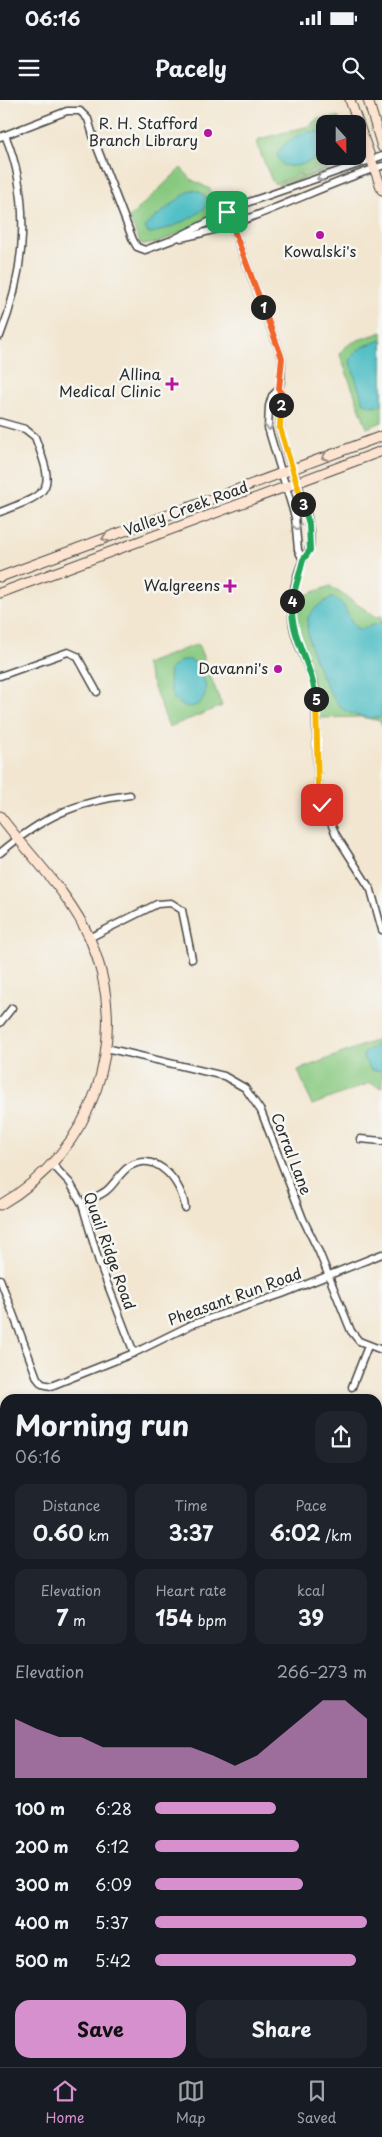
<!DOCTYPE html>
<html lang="en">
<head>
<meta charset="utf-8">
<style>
	body { margin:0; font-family:"Playpen Sans",sans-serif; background:#20242c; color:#f1f3f6; height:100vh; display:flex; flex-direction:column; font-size:19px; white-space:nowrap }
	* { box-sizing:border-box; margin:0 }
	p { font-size:16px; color:#9ea1a6 }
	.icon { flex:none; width:28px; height:28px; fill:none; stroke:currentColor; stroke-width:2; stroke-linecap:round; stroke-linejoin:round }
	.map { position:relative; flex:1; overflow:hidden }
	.side { position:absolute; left:0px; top:1294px; width:382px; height:674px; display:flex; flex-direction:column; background:#171b24; border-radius:15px 15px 0 0; box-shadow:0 2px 8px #0003 }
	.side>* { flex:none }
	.needle { width:32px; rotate:159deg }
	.controls { position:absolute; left:316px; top:15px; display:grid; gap:10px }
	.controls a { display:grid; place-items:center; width:50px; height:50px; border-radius:10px; background:#171b24; box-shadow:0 2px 8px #0003; font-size:25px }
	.pin { position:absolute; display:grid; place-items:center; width:42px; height:42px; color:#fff; margin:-21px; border-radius:10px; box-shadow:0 2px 8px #0006 }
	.km { position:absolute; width:25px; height:25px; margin:-12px; border-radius:50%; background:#222; color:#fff; font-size:14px; line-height:25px; text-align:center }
	.round { display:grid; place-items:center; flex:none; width:52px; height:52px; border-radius:15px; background:#20242c }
	.head { display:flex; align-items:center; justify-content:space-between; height:85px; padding:0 15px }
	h1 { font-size:28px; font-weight:700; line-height:38px }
	.metrics { display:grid; grid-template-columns:repeat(3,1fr); gap:8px; height:85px; padding:5px 15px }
	.metrics div { display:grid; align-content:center; border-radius:12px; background:#20242c; text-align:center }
	.metrics b { font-size:21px; font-weight:700 }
	.metrics small { font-size:14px; font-weight:400 }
	.metrics p { font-size:14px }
	.chart { height:140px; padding:10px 15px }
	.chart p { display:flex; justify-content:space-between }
	.chart svg { width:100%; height:90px; margin-top:5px; fill:#d690ce; opacity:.7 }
	.primary-button { display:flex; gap:10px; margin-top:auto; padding:10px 15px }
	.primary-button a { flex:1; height:58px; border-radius:15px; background:#d690ce; color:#111; font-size:20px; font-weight:700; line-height:58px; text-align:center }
	.primary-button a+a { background:#20242c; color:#f1f3f6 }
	ul { padding:0 15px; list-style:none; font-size:16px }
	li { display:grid; grid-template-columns:80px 60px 1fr; align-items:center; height:38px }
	li i { height:12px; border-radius:6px; background:#d690ce }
	.status { display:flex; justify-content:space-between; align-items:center; height:35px; padding:0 25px; background:#171b24; direction:ltr }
	.status svg { height:14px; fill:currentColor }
	header { display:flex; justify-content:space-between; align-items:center; height:65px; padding:0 15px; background:#171b24; font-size:22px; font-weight:700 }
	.tab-bar { display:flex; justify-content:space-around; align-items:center; height:70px; border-top:1px solid #363941; background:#171b24; font-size:14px; color:#9ea1a6 }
	.tab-bar a { display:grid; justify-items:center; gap:2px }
	.tab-bar .active { color:#d690ce }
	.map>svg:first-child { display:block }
</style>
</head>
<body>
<div class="status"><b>06:16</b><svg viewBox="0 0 49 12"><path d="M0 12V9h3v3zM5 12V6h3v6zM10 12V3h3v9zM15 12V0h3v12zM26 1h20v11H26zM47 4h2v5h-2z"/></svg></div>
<header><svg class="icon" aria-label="menu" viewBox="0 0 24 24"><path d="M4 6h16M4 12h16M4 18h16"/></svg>Pacely<svg class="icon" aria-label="search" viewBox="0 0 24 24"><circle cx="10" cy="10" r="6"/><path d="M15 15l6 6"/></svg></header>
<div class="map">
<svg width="382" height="1967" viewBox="0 0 382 1967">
	<rect width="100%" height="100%" fill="#f6f6f2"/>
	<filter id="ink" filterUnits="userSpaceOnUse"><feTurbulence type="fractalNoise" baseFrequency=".02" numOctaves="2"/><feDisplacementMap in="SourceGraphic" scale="10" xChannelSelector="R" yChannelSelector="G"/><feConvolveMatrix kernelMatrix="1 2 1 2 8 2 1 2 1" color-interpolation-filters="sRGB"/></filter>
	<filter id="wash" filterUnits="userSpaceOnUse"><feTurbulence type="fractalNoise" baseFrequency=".0096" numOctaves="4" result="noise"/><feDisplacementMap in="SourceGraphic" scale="20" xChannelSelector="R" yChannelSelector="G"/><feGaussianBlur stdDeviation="1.12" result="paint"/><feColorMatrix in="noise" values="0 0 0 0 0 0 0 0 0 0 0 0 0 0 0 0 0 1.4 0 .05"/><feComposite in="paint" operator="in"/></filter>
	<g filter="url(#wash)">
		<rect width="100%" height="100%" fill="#f2e6d0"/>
		<g fill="#88c980" stroke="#5a7a56">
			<path d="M338,17l3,7h-16v32h26l-76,28 -3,-3 -15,-36 2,-6 50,-13 8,-7z"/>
			<path d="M350,59h4l-68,27 -8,-1z"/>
			<path d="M181,68l11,12 18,9 8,19 -1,5c-15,7 -61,36 -76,31l-12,-26z"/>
			<path d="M382,232v90l-15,6 -27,-73c4,-14 30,-18 42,-23z"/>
			<path d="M330,486l46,31 6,-1v110l-2,-5 -19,-4 -45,1 -1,-30 -18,-49 -5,-39z"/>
			<path d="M198,544l24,62 -53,21 -24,-63z"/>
			<path d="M382,938v50l-12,-5 -58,22 -14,-35z"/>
			<path d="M378,1574l4,4v204l-4,3z"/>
			<path d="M0,1907l5,4v40l-5,-3z"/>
			<path d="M26,1963l247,-1v1l-2,4h-234z"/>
		</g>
		<g fill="#52c0c6" stroke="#3e7678">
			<path d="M313,31l7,1c18,21 -20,39 -37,33l-6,-9c3,-12 24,-24 36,-25z"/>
			<path d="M191,90c9,0 14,5 18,12 -3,12 -50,32 -61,31l-3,-6c2,-4 40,-33 46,-37z"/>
			<path d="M382,240v64l-11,2 -8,-4 -13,-40c3,-14 20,-18 32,-22z"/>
			<path d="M331,498c16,1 16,22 25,30l5,1 21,-7v95c-10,3 -29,-2 -38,-7 -16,-11 -42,-73 -36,-92 4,-10 14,-15 23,-20z"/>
			<path d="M182,560h8l4,2c39,49 -33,67 -24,7z"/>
			<path d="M378,944h4v27l-11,-1 -8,-12 1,-5z"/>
		</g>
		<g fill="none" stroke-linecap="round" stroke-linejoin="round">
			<g stroke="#52c0c6" stroke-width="2">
				<path d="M378,1763l4,2"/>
				<path d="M0,1937l5,1"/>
				<path d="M37,1962l19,5"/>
				<path d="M122,1967l11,-5"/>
			</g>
		</g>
	</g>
	<g filter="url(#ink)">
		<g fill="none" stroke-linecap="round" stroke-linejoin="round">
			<g stroke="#494744" stroke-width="9">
				<g id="street">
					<path d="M0,37l67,-26h13l8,8 7,23 38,98 4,7 8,3 27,-10 77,-38 133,-46"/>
					<path d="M227,112l55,146 -1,22 -2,9 -7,7 -3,10 -1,22 27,89 3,33 5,10"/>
					<path d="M181,138c70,-14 133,-50 201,-72"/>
					<path d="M0,236c25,-63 32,-137 5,-201"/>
					<path d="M279,289c6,14 -2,29 2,44 8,34 33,80 29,114 -1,5 -5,8 -7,13 -7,15 -12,39 -11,56 1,25 17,47 23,72l3,99 5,18 13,30 35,55 11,40"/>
					<path d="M0,322l25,7 10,8c20,53 18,55 -35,75"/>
					<path d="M0,576l68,-24 9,4 20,36"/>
					<path d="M0,753c43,-36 74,-51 130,-58"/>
					<path d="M89,838l68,-34 14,-1 11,7 10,49"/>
					<path d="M0,923l12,-15"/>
					<path d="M106,948l118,28 21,12 16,23 42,108 16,33 32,79 8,10 23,9"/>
					<path d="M360,1039l22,2"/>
					<path d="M52,1064l18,19 12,21 17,58 35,91"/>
					<path d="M82,1104c7,-4 17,-8 24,-13 9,-7 14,-19 24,-25 28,-16 53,19 55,42"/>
					<path d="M0,1179l37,99 5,6 9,2 83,-33 59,-29 89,-30 100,-40"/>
					<path d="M352,1287l16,-41"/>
					<path d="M378,1360l4,-1"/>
					<path d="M0,1419l5,-1"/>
					<path d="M0,1475l5,13"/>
					<path d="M378,1510l4,3"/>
					<path d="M0,1748l5,-2"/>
					<path d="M378,1878l4,-8"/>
					<path d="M330,1967l1,-5"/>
				</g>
			</g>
			<g stroke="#494744" stroke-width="11">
				<g id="secondary">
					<path d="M350,0l32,90"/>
					<path d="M368,0l14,47"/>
					<path d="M0,477l382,-141"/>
					<path d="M0,493l382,-142"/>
					<path d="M0,716c30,40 69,76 90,123 43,100 4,212 -90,266"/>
				</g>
			</g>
			<use href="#street" stroke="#fff" stroke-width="6"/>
			<use href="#secondary" stroke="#fde4d1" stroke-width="9"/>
		</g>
		<defs><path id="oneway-chevron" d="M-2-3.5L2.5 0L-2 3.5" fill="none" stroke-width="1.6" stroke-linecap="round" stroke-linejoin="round" transform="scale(1.25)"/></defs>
		<g stroke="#a0a0a0">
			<use href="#oneway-chevron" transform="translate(320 78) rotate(160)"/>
			<use href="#oneway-chevron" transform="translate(269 327) rotate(83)"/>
			<use href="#oneway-chevron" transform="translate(297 427) rotate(80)"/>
		</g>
		<g stroke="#94887e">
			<use href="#oneway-chevron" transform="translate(325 357) rotate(160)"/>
			<use href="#oneway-chevron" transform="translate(105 438) rotate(160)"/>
		</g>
	</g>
	<g fill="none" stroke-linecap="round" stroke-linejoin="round" filter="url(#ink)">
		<g stroke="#fff" stroke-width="10">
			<path id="split-1" d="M227,112l36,95"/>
		</g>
		<g stroke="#fff" stroke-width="10">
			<path id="split-2" d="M263,207l19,51 -3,31 4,9 -2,7"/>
		</g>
		<g stroke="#fff" stroke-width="10">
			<path id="split-3" d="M281,305l-1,23 23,76"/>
		</g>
		<g stroke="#fff" stroke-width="10">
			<path id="split-4" d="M292,501l11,-41 7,-10 -1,-26 -6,-20"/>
		</g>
		<g stroke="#fff" stroke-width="10">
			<path id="split-5" d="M292,501c-3,36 21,64 24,98"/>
		</g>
		<g stroke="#fff" stroke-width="10">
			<path id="split-6" d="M316,599l2,88 4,18"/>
		</g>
		<use href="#split-1" stroke="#f0652b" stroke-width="6"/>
		<use href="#split-2" stroke="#f0652b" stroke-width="6"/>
		<use href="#split-3" stroke="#f5b400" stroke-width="6"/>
		<use href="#split-4" stroke="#22a559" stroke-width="6"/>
		<use href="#split-5" stroke="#22a559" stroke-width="6"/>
		<use href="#split-6" stroke="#f5b400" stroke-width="6"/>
	</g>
	<g fill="#b5179e" stroke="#f6f6f2" stroke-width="2">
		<circle cx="208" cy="33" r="5"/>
		<circle cx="320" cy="135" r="5"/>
		<path d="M169.5 276.5h5v5h5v5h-5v5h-5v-5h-5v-5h5z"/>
		<path d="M227.5 478.5h5v5h5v5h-5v5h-5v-5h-5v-5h5z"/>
		<circle cx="278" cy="569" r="5"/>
	</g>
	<g text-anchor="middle" stroke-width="5" stroke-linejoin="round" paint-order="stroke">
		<g font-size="15" fill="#2b2b2b" stroke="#f6f6f2" text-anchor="end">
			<text x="198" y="29">R. H. Stafford<tspan x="198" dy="17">Branch Library</tspan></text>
			<text x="320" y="157" text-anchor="middle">Kowalski's</text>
			<text x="161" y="280">Allina<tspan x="161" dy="17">Medical Clinic</tspan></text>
			<text x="220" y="491">Walgreens</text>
			<text x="268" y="574">Davanni's</text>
		</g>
		<g font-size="15" fill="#2b2b2b" stroke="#f6f6f2">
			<text transform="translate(186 409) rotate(-20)" y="5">Valley Creek Road</text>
			<text transform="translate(291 1054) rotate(69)" y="5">Corral Lane</text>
			<text transform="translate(109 1151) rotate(70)" y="5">Quail Ridge Road</text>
			<text transform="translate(235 1197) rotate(-20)" y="5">Pheasant Run Road</text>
		</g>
	</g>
</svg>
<div class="controls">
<a><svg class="needle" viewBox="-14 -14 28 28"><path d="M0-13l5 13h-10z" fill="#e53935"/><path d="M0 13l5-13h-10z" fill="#9ea1a6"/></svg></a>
</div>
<div class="pin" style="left:227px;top:112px;background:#1e9e55"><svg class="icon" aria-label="arrive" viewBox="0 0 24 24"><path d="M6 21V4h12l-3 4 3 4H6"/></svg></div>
<div class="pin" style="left:322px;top:705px;background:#d93025"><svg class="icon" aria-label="check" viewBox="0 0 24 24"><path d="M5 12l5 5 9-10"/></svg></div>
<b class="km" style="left:263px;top:207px">1</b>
<b class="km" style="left:281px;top:305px">2</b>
<b class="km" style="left:303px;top:404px">3</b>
<b class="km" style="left:292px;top:501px">4</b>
<b class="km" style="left:316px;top:599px">5</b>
<section class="side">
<div class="head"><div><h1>Morning run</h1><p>06:16</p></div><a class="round"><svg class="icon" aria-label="share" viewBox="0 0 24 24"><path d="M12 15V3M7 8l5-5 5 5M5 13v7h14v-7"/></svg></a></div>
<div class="metrics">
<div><p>Distance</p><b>0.60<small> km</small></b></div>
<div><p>Time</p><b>3:37</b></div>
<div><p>Pace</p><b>6:02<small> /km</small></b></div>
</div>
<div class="metrics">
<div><p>Elevation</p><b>7<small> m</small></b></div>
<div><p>Heart rate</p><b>154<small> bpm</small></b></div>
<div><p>kcal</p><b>39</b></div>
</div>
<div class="chart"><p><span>Elevation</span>266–273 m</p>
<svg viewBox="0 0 160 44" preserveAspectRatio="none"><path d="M0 44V15L10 20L20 24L30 24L40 29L50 29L60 29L70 29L80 29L90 33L100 38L110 33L120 24L130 15L140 6L150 6L160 15V44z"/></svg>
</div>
<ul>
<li><b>100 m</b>6:28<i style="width:57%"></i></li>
<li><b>200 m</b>6:12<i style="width:68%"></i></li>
<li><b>300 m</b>6:09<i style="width:70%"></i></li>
<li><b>400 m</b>5:37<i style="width:100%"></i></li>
<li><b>500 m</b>5:42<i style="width:95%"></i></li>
</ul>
<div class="primary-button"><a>Save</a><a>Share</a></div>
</section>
</div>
<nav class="tab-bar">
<a class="active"><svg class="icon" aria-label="home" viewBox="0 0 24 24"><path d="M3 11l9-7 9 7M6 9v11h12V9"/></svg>Home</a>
<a><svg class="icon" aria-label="map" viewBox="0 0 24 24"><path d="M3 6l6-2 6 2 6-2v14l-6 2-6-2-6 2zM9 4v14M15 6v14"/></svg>Map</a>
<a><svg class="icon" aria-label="saved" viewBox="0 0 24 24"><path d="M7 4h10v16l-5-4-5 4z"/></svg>Saved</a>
</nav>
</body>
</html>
